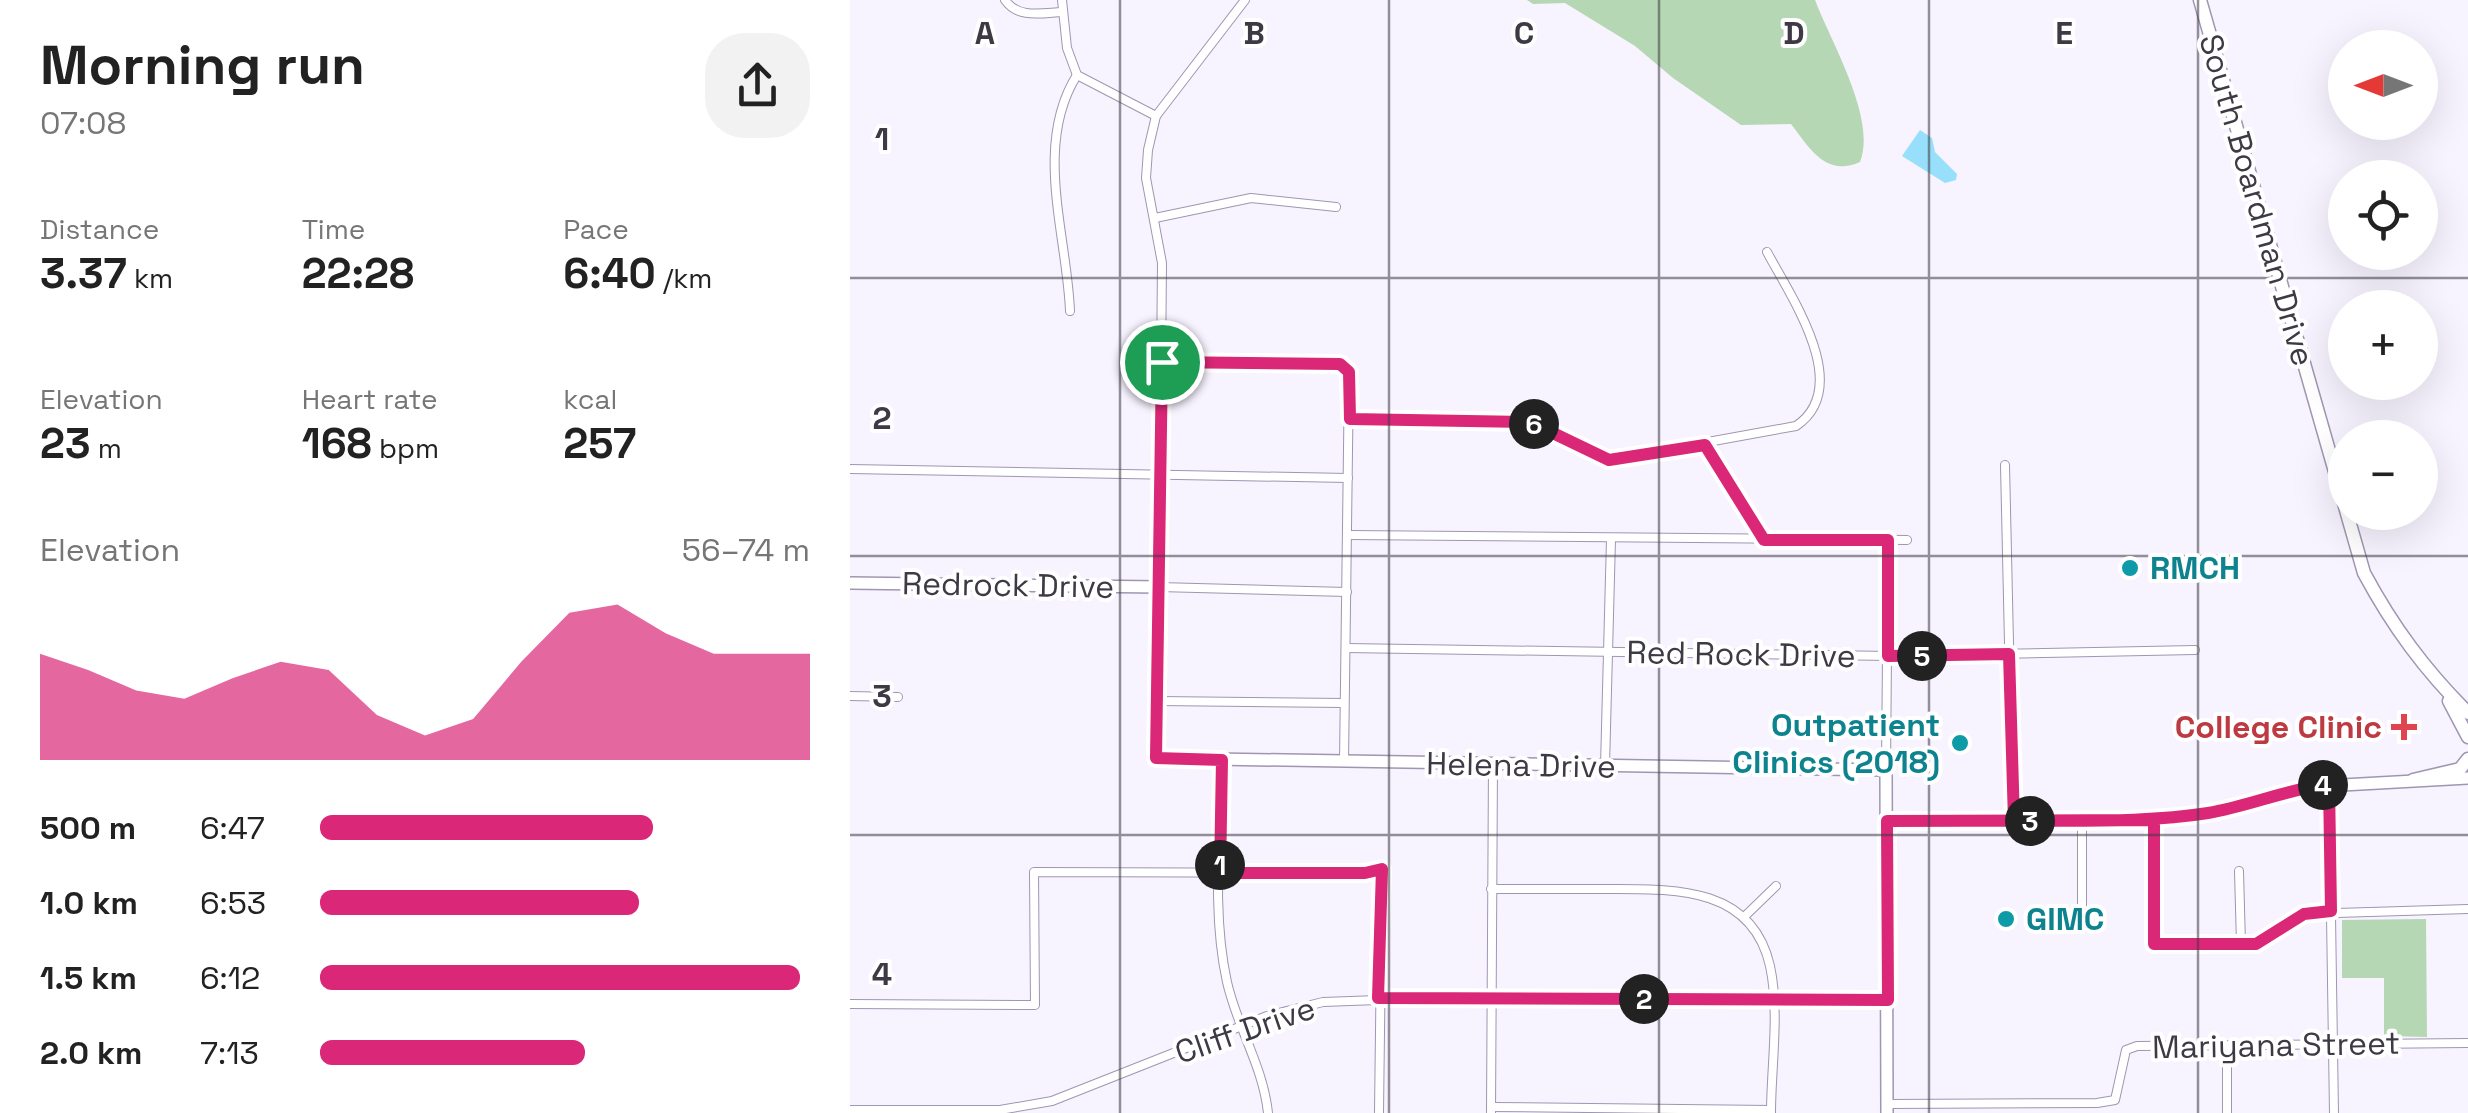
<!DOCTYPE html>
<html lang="en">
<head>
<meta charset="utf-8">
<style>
	body { margin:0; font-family:"Space Grotesk",sans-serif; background:#f2f2f2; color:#222; height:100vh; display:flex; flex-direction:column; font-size:38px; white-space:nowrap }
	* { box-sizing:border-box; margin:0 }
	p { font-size:32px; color:#767676 }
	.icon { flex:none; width:55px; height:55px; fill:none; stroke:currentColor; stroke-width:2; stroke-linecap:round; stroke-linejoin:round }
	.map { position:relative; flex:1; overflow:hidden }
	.drawer { display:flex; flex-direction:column; background:#fff; width:850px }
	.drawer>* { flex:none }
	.needle { width:65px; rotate:270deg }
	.controls { position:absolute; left:1478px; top:30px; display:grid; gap:20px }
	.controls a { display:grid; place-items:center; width:110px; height:110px; border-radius:50%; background:#fff; box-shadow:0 10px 40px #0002; font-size:50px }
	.pin { position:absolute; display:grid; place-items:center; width:85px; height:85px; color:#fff; margin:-42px; border:5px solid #fff; border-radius:50%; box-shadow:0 2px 10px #0007 }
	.km { position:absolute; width:50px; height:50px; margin:-25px; border-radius:50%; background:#222; color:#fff; font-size:28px; line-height:50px; text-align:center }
	.round { display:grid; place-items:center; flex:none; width:105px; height:105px; border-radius:40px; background:#f2f2f2 }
	.head { display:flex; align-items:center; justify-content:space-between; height:170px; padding:0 40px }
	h1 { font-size:55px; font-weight:600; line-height:75px }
	.metrics { display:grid; grid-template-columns:repeat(3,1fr); gap:15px; height:170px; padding:10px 40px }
	.metrics div { display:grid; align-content:center }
	.metrics b { font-size:42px; font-weight:600 }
	.metrics small { font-size:28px; font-weight:400 }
	.metrics p { font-size:28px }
	.chart { height:280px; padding:20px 40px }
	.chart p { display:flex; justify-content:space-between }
	.chart svg { width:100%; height:180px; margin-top:10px; fill:#db2777; opacity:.7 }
	ul { padding:0 40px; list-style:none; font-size:32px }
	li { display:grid; grid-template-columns:160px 120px 1fr; align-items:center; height:75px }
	li i { height:25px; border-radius:12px; background:#db2777 }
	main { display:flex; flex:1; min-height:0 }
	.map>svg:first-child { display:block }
</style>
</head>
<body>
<main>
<section class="drawer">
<div class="head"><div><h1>Morning run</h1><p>07:08</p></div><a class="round"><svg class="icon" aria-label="share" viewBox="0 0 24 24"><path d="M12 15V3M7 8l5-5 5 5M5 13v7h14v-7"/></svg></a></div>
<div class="metrics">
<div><p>Distance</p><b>3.37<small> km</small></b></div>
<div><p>Time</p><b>22:28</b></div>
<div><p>Pace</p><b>6:40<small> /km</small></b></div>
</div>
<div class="metrics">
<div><p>Elevation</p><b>23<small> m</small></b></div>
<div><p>Heart rate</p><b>168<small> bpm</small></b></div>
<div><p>kcal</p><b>257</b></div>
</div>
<div class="chart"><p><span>Elevation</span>56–74 m</p>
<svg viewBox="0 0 160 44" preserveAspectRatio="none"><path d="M0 44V18L10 22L20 27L30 29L40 24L50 20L60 22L70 33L80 38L90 34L100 20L110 8L120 6L130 13L140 18L150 18L160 18V44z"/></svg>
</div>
<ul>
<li><b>500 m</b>6:47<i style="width:68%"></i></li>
<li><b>1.0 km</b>6:53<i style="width:65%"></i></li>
<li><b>1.5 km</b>6:12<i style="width:98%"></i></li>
<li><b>2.0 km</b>7:13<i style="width:54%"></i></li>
</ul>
</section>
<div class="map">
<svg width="1618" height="1113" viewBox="0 0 1618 1113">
	<rect width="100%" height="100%" fill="#f7f3ff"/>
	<g fill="#b6d7b4">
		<path d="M677,0h288c16,42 62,119 45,162 -34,15 -50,-13 -69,-38l-50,1 -68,-47 -38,-32 -70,-43 -32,1z"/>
		<path d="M1576,919l1,118 -43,-1v-58h-42v-58z"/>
	</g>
	<path fill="#97dffa" d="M1070,130l12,8 3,14 22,22 -1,6 -11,3 -43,-27z"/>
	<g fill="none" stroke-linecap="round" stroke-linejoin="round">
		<g stroke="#9f96b1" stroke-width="10">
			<g id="minor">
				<path d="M155,0c13,19 37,13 57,12"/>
				<path d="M212,0l5,48 10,27 79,41"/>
				<path d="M395,0l-89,116 -8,34 -2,28 16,85 -3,324 188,5"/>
				<path d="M305,218l96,-20 85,9"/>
				<path d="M220,311c-3,-76 -37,-166 7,-236"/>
				<path d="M312,362l178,2 9,8 -5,390"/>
				<path d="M500,419l181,4 78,37 187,-34c58,-39 -5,-129 -29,-174"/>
				<path d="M855,445l59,95"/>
				<path d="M1155,465l8,356"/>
				<path d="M0,469l498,9"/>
				<path d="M498,535l559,5"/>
				<path d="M496,648l543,8 306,-6"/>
				<path d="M0,696l48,1"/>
				<path d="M307,701l187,2"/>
				<path d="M372,760c-1,73 -11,150 5,222 10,45 36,84 41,131"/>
				<path d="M755,766l6,-227"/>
				<path d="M1036,770l2,-230"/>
				<path d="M1479,784l5,329"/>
				<path d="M1303,820v124h103l48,-30 164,-5"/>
				<path d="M1389,871l2,73"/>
				<path d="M641,889c39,0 78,0 116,0 67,0 145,-3 163,77 10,46 1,101 1,147"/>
				<path d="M1232,916v-96"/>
				<path d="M894,917l32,-31"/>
				<path d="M0,1004l185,1 -1,-133 331,1 17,-4 -3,244"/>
				<path d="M1377,1046v67"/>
				<path d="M1037,1104l210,-1 18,-3 11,-50 11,-4 331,-3"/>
				<path d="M642,1107l279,3"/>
				<path d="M0,1110h150l52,-9 215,-85 56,-14 110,-4 456,2"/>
				<path d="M641,1113l2,-349"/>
			</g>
		</g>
		<g stroke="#9f96b1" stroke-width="14">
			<g id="secondary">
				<path d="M0,583l309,4 -3,171 730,12 1,343"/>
				<path d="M1037,821l266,-1 58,-8 96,-25 161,-9"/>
			</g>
		</g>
		<g stroke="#9f96b1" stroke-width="15">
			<g id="primary">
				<path d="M1350,0l164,573c29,54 61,97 104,140"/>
				<path d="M1599,701l19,36"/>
				<path d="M1563,780l47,-11 8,-10"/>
			</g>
		</g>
		<use href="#minor" stroke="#fff" stroke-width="8"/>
		<use href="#secondary" stroke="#fff" stroke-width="11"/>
		<use href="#primary" stroke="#fff" stroke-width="12"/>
	</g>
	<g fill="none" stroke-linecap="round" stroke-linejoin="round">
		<g stroke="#fff" stroke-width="20">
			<path id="route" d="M312,362l-6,396 66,2 -2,113h145l17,-4 -4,129 510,2 -1,-179 267,-1v124h102l48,-30 27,-3 -2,-127c-41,5 -80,22 -121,29 -64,10 -130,7 -194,8l-5,-167 -121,2v-116h-124l-59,-95 -96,15 -79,-38 -180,-3 -1,-47 -9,-8 -178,-2"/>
		</g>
		<use href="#route" stroke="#db2777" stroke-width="12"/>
	</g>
	<path fill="none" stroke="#3e3a45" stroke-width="2.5" stroke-opacity="0.55" d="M270,0v1113M539,0v1113M809,0v1113M1079,0v1113M1348,0v1113M0,278h1618M0,556h1618M0,835h1618"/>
	<g fill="#0f9aa8" stroke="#fff" stroke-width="4">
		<circle cx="1280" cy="568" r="10"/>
		<circle cx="1110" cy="743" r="10"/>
		<circle cx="1156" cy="919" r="10"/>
	</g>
	<path fill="#e0444e" stroke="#fff" stroke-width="4" d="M1549 712h10v10h10v10h-10v10h-10v-10h-10v-10h10z"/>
	<g text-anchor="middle" stroke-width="8" stroke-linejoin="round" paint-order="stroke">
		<g font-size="32" fill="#3e3a45" stroke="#fff">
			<text transform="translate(1407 200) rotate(74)" y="11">South Boardman Drive</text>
			<text transform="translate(158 585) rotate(1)" y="11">Redrock Drive</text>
			<text transform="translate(891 654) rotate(1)" y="11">Red Rock Drive</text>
			<text transform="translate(671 765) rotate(1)" y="11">Helena Drive</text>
			<text transform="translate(395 1030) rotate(-19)" y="11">Cliff Drive</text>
			<text transform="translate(1426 1045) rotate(-1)" y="11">Mariyana Street</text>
		</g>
		<g font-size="32" font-weight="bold" fill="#0d838f" stroke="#fff" text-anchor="start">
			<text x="1300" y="579">RMCH</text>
			<text x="1090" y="736" text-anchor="end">Outpatient<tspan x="1090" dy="37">Clinics (2018)</tspan></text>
			<text x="1176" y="930">GIMC</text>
		</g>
		<g font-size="32" font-weight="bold" fill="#be3a42" stroke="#fff" text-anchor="end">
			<text x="1532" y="738">College Clinic</text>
		</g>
	</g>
	<g font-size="32" text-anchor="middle" font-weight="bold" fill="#3e3a45" stroke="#fff" stroke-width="8" stroke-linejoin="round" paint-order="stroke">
		<text x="135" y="44">A</text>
		<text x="404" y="44">B</text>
		<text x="674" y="44">C</text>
		<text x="944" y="44">D</text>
		<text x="1214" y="44">E</text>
		<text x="32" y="150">1</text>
		<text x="32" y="429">2</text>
		<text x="32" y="707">3</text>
		<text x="32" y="985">4</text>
	</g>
</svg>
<div class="controls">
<a><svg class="needle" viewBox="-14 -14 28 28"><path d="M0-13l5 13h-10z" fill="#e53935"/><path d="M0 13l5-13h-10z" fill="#767676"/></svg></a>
<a><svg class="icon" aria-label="locate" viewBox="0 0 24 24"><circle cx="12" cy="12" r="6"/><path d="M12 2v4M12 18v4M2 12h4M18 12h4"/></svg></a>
<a>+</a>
<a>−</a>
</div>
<div class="pin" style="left:312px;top:362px;background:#1e9e55"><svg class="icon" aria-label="arrive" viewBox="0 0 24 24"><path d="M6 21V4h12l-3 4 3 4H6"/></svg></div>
<b class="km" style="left:370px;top:865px">1</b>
<b class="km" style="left:794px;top:999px">2</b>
<b class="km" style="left:1180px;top:821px">3</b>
<b class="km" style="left:1473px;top:785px">4</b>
<b class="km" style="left:1072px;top:656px">5</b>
<b class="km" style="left:684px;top:424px">6</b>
</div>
</main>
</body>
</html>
